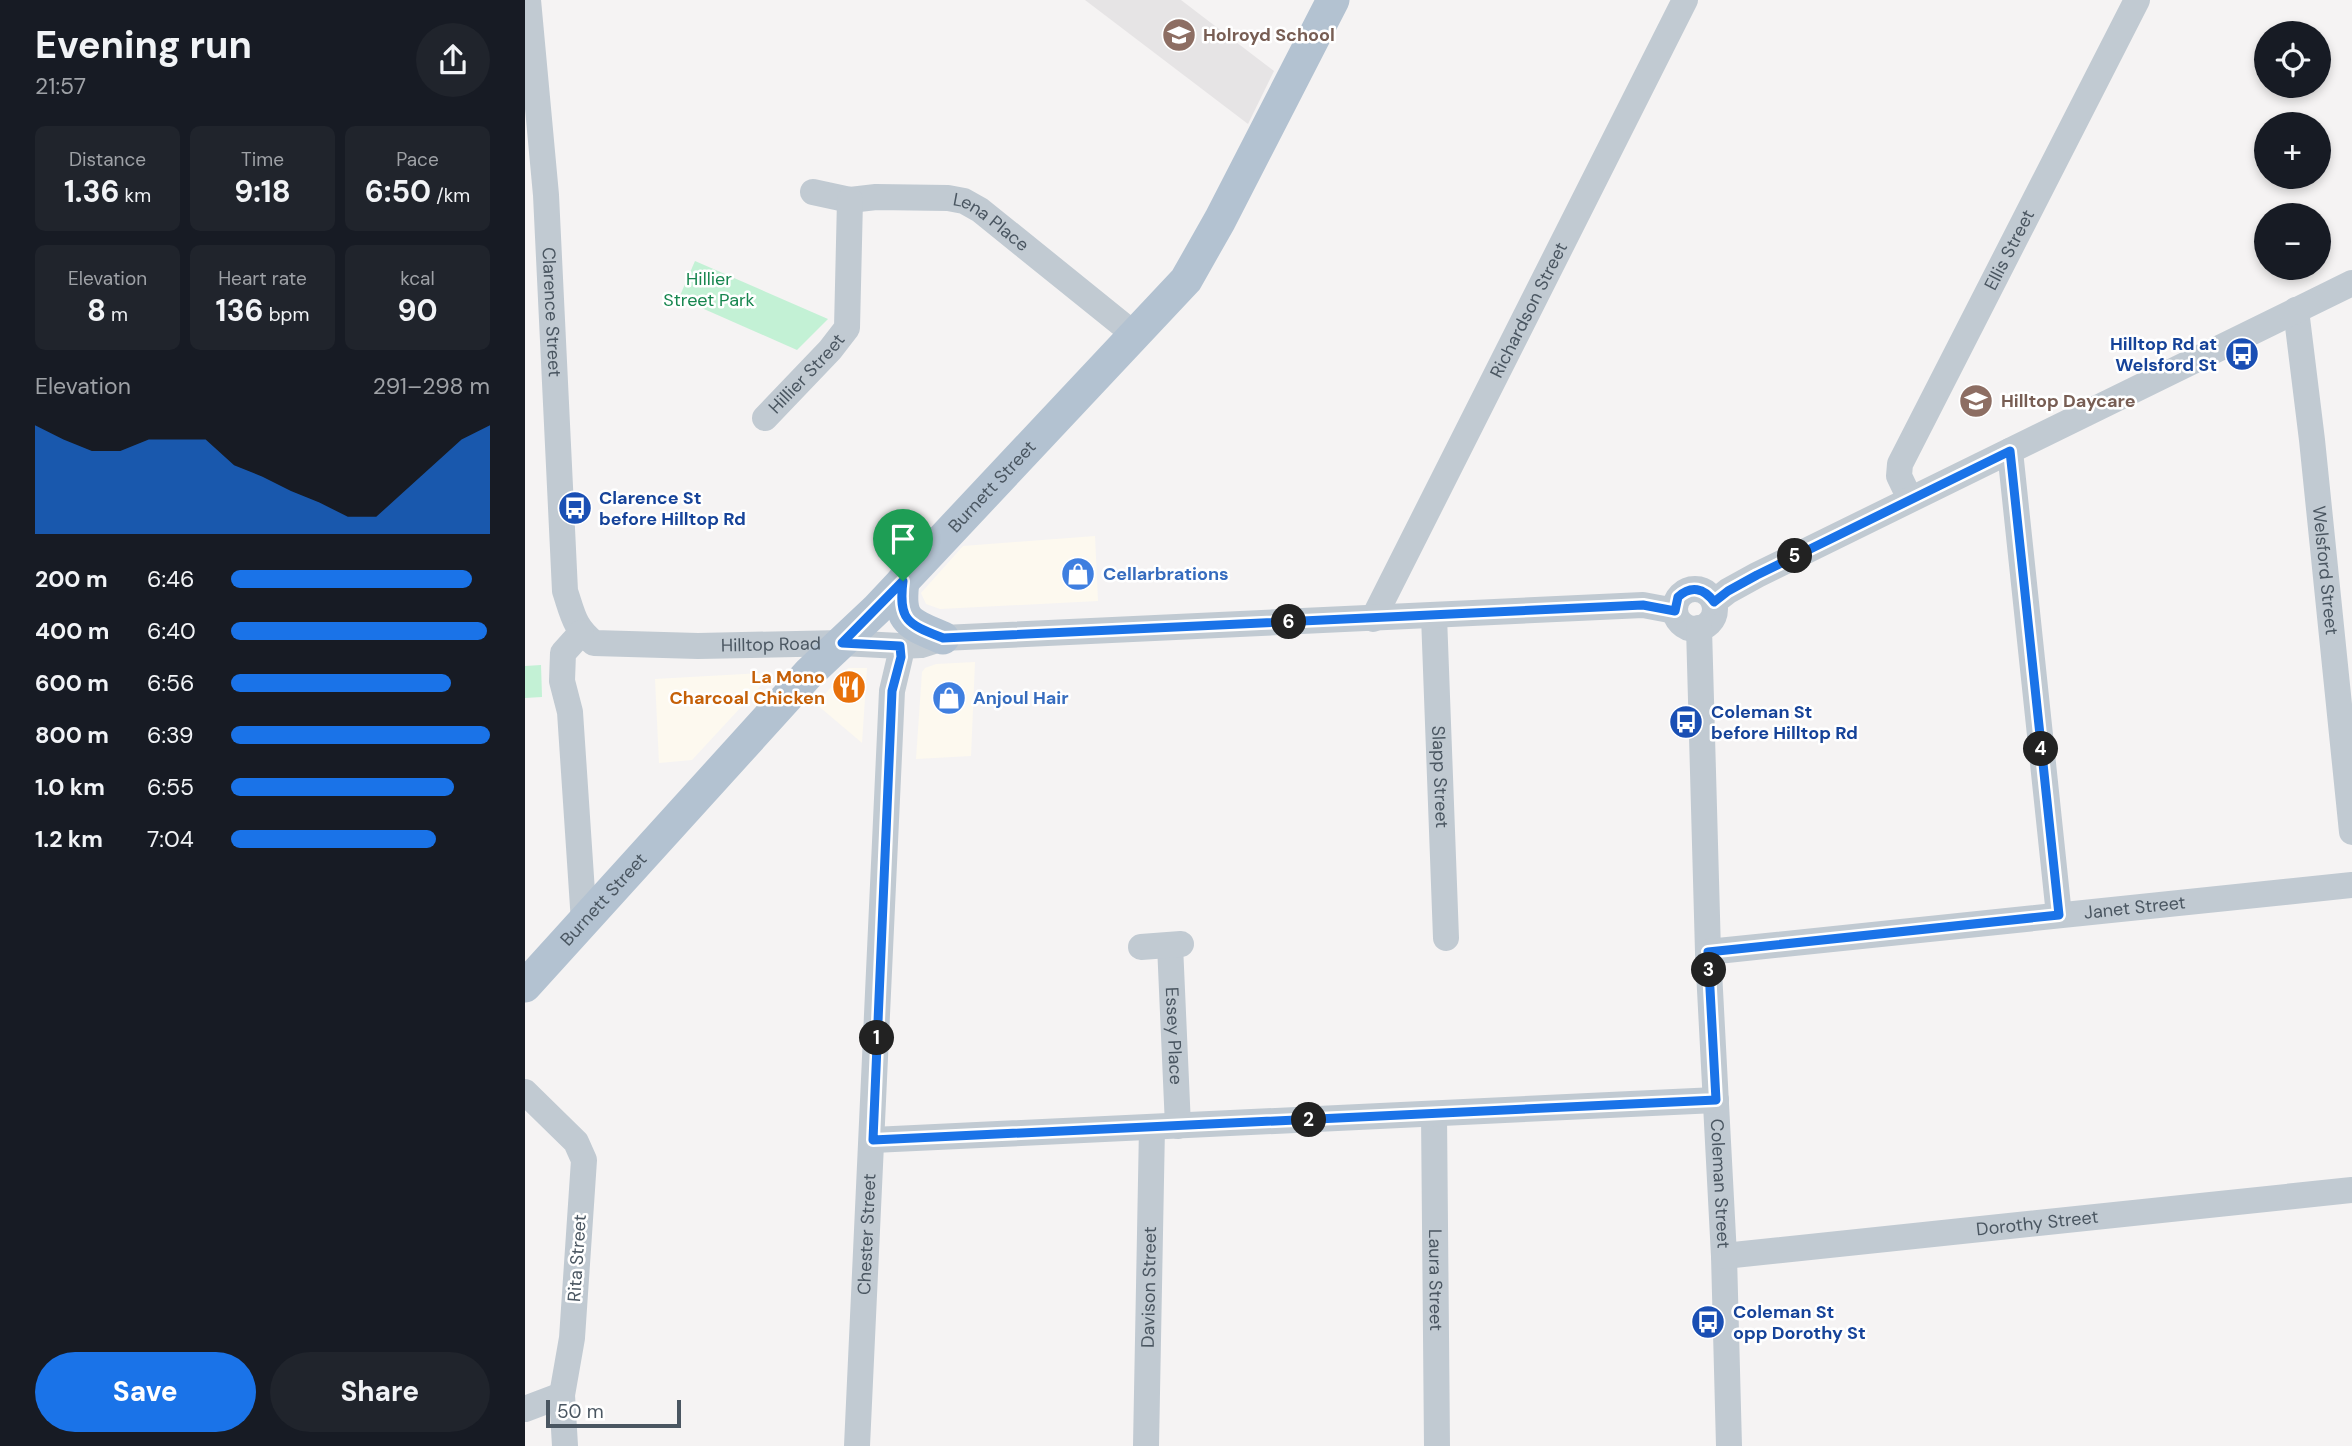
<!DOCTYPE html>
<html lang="en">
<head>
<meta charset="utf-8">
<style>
	body { margin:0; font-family:"DM Sans",sans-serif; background:#20242c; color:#f1f3f6; height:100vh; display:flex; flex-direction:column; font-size:26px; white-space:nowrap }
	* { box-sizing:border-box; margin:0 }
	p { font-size:23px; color:#9ea1a6 }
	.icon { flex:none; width:38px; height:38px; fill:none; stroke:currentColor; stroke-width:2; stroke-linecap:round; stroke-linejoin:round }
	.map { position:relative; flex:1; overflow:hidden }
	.details { display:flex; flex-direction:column; background:#171b24; width:525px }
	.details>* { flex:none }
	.buttons { position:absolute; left:1729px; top:21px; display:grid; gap:14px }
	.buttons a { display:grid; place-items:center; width:77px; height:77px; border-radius:50%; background:#171b24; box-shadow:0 4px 10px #0003; font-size:35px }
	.scale { position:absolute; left:21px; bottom:18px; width:135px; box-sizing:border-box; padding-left:7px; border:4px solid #4a5661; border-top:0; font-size:19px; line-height:24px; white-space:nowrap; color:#4a5661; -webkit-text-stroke:5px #fff; paint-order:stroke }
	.pin { position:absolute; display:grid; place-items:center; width:60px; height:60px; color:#fff; margin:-72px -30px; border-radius:50% 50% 50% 0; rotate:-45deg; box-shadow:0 0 7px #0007 }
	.pin .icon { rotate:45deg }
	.km { position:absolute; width:35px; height:35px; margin:-18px; border-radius:50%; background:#222; color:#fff; font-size:19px; line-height:35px; text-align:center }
	.round { display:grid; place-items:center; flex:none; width:74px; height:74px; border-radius:37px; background:#20242c }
	.headline { display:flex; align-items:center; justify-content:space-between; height:119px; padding:0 35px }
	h1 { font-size:38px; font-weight:700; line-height:52px }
	.stats { display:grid; grid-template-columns:repeat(3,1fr); gap:10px; height:119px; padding:7px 35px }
	.stats div { display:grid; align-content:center; border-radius:10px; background:#20242c; text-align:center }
	.stats b { font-size:30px; font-weight:700 }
	.stats small { font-size:19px; font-weight:400 }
	.stats p { font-size:19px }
	.chart { height:196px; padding:14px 35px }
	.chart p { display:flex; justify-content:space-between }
	.chart svg { width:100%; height:126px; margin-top:7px; fill:#1a73e8; opacity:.7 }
	.primary-button { display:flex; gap:14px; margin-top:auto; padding:14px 35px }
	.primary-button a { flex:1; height:80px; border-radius:42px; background:#1a73e8; color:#fff; font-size:28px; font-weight:700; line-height:80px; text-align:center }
	.primary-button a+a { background:#20242c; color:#f1f3f6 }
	ul { padding:0 35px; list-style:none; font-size:23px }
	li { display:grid; grid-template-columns:112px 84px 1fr; align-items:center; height:52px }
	li i { height:18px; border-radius:9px; background:#1a73e8 }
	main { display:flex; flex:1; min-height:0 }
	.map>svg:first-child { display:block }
</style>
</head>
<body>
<main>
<section class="details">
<div class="headline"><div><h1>Evening run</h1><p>21:57</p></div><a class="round"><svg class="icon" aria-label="share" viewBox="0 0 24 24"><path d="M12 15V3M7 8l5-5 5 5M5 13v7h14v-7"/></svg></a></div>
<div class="stats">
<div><p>Distance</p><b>1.36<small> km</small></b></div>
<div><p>Time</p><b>9:18</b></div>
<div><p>Pace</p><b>6:50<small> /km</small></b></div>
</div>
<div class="stats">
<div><p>Elevation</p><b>8<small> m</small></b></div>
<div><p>Heart rate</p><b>136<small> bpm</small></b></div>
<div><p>kcal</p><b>90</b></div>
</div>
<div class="chart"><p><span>Elevation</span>291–298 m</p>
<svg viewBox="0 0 160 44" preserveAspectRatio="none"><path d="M0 44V6L10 11L20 15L30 15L40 11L50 11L60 11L70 20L80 24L90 29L100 33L110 38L120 38L130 29L140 20L150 11L160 6V44z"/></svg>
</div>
<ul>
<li><b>200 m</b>6:46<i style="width:93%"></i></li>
<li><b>400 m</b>6:40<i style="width:99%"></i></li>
<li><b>600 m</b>6:56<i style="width:85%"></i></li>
<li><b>800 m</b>6:39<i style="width:100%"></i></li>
<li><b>1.0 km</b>6:55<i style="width:86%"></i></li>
<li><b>1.2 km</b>7:04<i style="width:79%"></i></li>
</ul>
<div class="primary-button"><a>Save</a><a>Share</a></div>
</section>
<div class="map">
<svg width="1827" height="1446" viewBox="0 0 1827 1446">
	<rect width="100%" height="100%" fill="#f5f3f3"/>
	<g fill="#fdf9ef">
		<path d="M570,536l3,65 -158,8 -14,-5 -5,-11 42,-47z"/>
		<path d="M450,662l-4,94 -55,3 6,-87 3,-4 11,-4z"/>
		<path d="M323,668h19l-5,75 -46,-39z"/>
		<path d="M237,673l4,7 -74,80 -33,3 -4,-84z"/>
	</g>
	<path fill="#e6e4e5" d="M560,0h96l93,71 -26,53z"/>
	<g fill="#c3f1d5">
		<path d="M170,261l133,58 -31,31 -118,-52z"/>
		<path d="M16,665l1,32 -17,1v-32z"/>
	</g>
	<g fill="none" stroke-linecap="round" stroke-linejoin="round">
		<g stroke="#c1cad2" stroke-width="26">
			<path id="s1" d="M3,0l18,195 19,396c8,24 9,36 29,52l104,3 144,-3 58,3 21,-1 22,-7"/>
			<path id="s2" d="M288,192l37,8 26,-3 72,1 16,3 16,9 155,125"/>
			<path id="s3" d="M1771,310l16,130 40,392"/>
			<path id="s4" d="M240,418l65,-68 17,-22 3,-128"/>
			<path d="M1485,451l49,464"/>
			<path id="s5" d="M1385,499l-11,-23 1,-12 237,-464"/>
			<circle cx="1170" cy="609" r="20"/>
			<path d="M1189,602l14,-11 29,-16 595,-292"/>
			<path id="s6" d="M909,616l12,322"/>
			<path id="s7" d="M848,619l312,-619"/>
			<path id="s8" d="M1174,628l9,324 16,304 5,190"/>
			<path d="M56,633l-18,20 -1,28 8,31 14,210"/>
			<path d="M400,636l18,2 700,-33 32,6"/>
			<path id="s9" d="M645,945l8,181"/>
			<path d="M616,947l40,-3"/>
			<path id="s10" d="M1183,952l644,-67"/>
			<path d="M0,1092l51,50 8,18 -12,178 -10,57 3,51"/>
			<path id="s11" d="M909,1114l3,332"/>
			<path d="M348,1140l843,-40"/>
			<path id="s12" d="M1199,1256l628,-66"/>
			<path d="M0,1409l37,-14"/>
			<path id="s13" d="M332,1446l35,-755 8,-34v-11"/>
			<path id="s14" d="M621,1446l6,-319"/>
		</g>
		<g stroke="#b3c2d1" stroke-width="33">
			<path d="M378,581c-5,41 5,42 40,57"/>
			<path id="s15" d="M0,986l284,-313 68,-64 309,-329 34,-60 113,-220"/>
		</g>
	</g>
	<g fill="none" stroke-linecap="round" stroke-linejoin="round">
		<g stroke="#fff" stroke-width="14">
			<path id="route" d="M1485,451l49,464 -351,37 8,148 -843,40 19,-449 9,-34 -1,-11 -58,-3 61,-62c-5,40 5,43 40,57l700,-33 32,6 3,-14c13,-12 26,-9 36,5l14,-11 29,-16z"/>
		</g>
		<use href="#route" stroke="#1a73e8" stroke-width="9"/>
	</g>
	<defs>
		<g id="school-disc" transform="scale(1.75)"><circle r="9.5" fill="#8d6e63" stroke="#fff"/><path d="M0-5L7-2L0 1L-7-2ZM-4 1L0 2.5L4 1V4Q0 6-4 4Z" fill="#fff"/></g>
		<g id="bus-disc" transform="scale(1.75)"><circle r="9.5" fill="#1a4fb4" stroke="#fff"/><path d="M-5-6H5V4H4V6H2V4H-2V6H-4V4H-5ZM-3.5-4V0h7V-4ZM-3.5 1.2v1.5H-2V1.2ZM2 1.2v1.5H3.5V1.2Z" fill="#fff"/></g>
		<g id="shop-disc" transform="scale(1.75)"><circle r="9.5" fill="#3f7fe0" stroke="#fff"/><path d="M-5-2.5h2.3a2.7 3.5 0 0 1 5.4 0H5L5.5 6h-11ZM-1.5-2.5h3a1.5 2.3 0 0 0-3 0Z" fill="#fff"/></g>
		<g id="restaurant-disc" transform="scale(1.75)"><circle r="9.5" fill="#e8710a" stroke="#fff"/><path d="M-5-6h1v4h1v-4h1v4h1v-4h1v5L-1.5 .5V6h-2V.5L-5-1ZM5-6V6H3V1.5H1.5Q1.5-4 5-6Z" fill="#fff"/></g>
	</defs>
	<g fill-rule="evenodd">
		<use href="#school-disc" x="654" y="35"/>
		<use href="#bus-disc" x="1717" y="354"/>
		<use href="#school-disc" x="1451" y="401"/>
		<use href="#bus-disc" x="50" y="508"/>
		<use href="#shop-disc" x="553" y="574"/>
		<use href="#restaurant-disc" x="324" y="687"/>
		<use href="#shop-disc" x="424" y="698"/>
		<use href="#bus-disc" x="1161" y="722"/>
		<use href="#bus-disc" x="1183" y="1322"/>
	</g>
	<g text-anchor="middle" stroke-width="5" stroke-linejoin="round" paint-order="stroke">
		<g font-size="18" font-weight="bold" fill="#785e54" stroke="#fff" text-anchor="start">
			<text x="678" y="41">Holroyd School</text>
			<text x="1476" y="407">Hilltop Daycare</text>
		</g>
		<g font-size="18" fill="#4a5661" stroke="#fff">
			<text dy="6" stroke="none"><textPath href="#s2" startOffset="186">Lena Place</textPath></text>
			<text dy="6" stroke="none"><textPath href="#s5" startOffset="278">Ellis Street</textPath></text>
			<text dy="6" stroke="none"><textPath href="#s7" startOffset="346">Richardson Street</textPath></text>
			<text dy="6" stroke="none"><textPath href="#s1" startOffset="313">Clarence Street</textPath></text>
			<text dy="6" stroke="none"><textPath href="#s4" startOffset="61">Hillier Street</textPath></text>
			<text dy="6" stroke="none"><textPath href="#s15" startOffset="684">Burnett Street</textPath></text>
			<text dy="6" stroke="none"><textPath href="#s3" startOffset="262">Welsford Street</textPath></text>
			<text dy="6" stroke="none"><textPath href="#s1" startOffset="830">Hilltop Road</textPath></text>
			<text dy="6" stroke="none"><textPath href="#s6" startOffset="161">Slapp Street</textPath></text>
			<text dy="6" stroke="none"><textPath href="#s15" startOffset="117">Burnett Street</textPath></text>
			<text dy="6" stroke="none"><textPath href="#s10" startOffset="429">Janet Street</textPath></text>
			<text dy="6" stroke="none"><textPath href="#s9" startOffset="91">Essey Place</textPath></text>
			<text dy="6" stroke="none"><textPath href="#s8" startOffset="556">Coleman Street</textPath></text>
			<text dy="6" stroke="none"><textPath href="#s12" startOffset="315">Dorothy Street</textPath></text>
			<text dy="6" stroke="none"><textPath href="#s13" startOffset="212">Chester Street</textPath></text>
			<text transform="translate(52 1258) rotate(-86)" y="6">Rita Street</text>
			<text dy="6" stroke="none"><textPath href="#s11" startOffset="166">Laura Street</textPath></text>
			<text dy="6" stroke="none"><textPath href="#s14" startOffset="159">Davison Street</textPath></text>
		</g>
		<g font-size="18" fill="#17864f" stroke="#fff">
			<text x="184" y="285">Hillier<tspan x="184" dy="21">Street Park</tspan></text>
		</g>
		<g font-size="18" font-weight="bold" fill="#164399" stroke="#fff" text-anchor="start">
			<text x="1692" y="350" text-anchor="end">Hilltop Rd at<tspan x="1692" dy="21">Welsford St</tspan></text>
			<text x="74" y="504">Clarence St<tspan x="74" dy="21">before Hilltop Rd</tspan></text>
			<text x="1186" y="718">Coleman St<tspan x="1186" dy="21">before Hilltop Rd</tspan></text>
			<text x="1208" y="1318">Coleman St<tspan x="1208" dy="21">opp Dorothy St</tspan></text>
		</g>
		<g font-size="18" font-weight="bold" fill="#366cbe" stroke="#fff" text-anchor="start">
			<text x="578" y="580">Cellarbrations</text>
			<text x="448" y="704">Anjoul Hair</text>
		</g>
		<g font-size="18" font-weight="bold" fill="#c56008" stroke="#fff" text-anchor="end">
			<text x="300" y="683">La Mono<tspan x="300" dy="21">Charcoal Chicken</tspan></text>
		</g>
	</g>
</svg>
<div class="buttons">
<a><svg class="icon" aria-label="locate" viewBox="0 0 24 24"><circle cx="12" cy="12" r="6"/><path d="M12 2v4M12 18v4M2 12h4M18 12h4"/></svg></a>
<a>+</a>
<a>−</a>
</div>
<div class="scale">50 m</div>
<div class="pin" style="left:378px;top:581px;background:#1e9e55"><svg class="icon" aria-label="arrive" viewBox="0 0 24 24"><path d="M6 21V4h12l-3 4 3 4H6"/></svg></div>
<b class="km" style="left:352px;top:1038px">1</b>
<b class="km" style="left:784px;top:1120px">2</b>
<b class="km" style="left:1184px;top:970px">3</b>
<b class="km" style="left:1516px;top:749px">4</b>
<b class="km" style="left:1270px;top:556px">5</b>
<b class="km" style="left:764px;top:622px">6</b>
</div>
</main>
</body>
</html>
